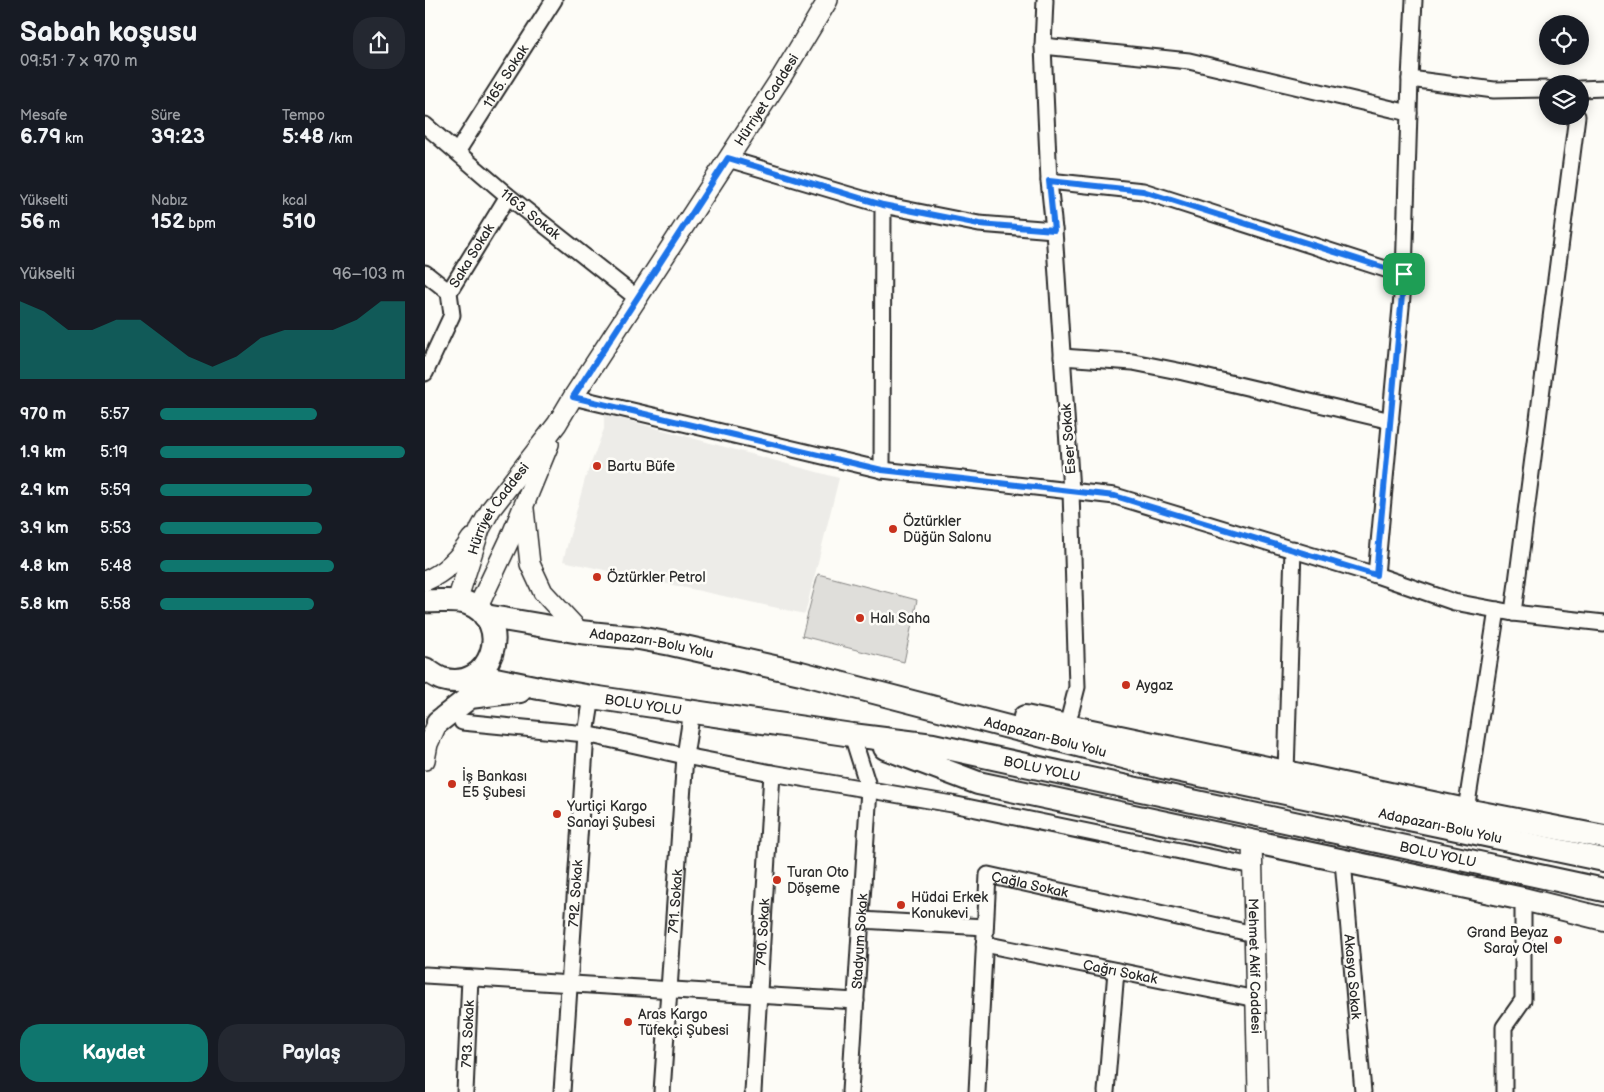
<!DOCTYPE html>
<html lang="tr">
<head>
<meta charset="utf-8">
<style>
	body { margin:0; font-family:"Balsamiq Sans",sans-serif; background:#242831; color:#f1f3f6; height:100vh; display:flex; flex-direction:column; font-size:19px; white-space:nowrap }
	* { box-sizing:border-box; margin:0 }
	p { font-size:16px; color:#9ea1a6 }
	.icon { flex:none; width:28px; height:28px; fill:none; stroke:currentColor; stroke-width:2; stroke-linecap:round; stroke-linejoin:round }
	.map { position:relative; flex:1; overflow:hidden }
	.panel { display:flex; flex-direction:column; background:#171b24; width:425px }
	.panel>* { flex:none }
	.fabs { position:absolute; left:1114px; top:15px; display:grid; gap:10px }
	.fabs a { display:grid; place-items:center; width:50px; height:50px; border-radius:50%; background:#171b24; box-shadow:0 2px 12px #0003; font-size:25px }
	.pin { position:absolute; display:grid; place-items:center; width:42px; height:42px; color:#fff; margin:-21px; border-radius:10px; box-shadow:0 2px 8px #0006 }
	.round { display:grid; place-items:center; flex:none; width:52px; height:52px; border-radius:20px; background:#242831 }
	.head { display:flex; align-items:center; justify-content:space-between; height:85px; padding:0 20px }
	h1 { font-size:28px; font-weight:800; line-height:38px }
	.metrics { display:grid; grid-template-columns:repeat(3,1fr); gap:8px; height:85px; padding:5px 20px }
	.metrics div { display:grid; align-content:center }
	.metrics b { font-size:21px; font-weight:800 }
	.metrics small { font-size:14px; font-weight:400 }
	.metrics p { font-size:14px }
	.chart { height:140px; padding:10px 20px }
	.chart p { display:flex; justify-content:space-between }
	.chart svg { width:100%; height:90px; margin-top:5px; fill:#0f766e; opacity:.7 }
	.primary-button { display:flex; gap:10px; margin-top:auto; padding:10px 20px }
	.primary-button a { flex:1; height:58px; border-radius:20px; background:#0f766e; color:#fff; font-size:20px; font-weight:800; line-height:58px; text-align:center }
	.primary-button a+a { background:#242831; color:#f1f3f6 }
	ul { padding:0 20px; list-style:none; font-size:16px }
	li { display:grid; grid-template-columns:80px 60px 1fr; align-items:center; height:38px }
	li i { height:12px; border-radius:6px; background:#0f766e }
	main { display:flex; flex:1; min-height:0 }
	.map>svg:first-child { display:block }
</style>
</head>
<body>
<main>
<section class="panel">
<div class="head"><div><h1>Sabah koşusu</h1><p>09:51 · 7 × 970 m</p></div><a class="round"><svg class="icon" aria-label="share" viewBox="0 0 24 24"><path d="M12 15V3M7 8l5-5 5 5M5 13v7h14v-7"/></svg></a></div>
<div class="metrics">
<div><p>Mesafe</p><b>6.79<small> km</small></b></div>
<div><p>Süre</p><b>39:23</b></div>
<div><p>Tempo</p><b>5:48<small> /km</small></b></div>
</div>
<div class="metrics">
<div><p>Yükselti</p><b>56<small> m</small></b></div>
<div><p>Nabız</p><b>152<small> bpm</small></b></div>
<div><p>kcal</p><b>510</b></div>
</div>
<div class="chart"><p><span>Yükselti</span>96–103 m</p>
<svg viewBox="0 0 160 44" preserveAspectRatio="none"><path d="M0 44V6L10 11L20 20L30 20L40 15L50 15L60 24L70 33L80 38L90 33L100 24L110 20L120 20L130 20L140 15L150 6L160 6V44z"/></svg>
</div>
<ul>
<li><b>970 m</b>5:57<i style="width:64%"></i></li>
<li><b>1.9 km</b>5:19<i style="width:100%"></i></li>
<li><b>2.9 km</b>5:59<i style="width:62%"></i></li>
<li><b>3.9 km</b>5:53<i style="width:66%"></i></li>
<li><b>4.8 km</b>5:48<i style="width:71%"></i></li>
<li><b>5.8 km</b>5:58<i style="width:63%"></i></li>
</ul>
<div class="primary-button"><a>Kaydet</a><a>Paylaş</a></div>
</section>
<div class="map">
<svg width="1179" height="1092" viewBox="0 0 1179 1092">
	<rect width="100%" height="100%" fill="#fdfcf7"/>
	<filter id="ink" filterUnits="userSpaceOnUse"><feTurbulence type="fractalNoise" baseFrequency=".02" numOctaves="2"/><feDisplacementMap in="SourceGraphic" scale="10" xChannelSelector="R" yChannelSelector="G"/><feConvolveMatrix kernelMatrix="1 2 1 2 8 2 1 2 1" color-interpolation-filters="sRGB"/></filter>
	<g filter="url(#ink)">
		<path fill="#edece8" d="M179,414l235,64 -34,136 -242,-53 22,-82 19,-50z"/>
		<path fill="#dfdeda" stroke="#858482" d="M393,574l99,26 -13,62 -102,-26z"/>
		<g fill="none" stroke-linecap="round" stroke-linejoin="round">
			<g stroke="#2b2b2b" stroke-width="19">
				<g id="minor">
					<path d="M620,0l-2,46 6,135"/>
					<path d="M618,46l146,15 220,52"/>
					<path d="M985,79l84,11 53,-1"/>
					<path d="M1155,89l24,-1"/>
					<path id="s1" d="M0,125l83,71 129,102"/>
					<path id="s2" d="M32,152l97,-152"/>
					<path d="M303,159l155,46 96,19 75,6"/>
					<path d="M0,273l24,19"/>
					<path d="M637,357l71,5 50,10 208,49"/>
					<path id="s3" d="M0,373l27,-58 -3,-23 59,-96"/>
					<path d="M148,397l309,73 233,26 261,79 78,27 59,11 91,10"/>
					<path d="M457,470l1,-265"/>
					<path d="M951,575l28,-300 6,-196 4,-79"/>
					<path d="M1088,613l64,-497"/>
					<path d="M37,722l124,12 99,22 87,17 180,31 301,62"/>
					<path d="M642,726l10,-39 -6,-196 -17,-261 -5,-49 94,10 261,84"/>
					<path d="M861,773l7,-224"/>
					<path d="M1041,810l31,-200"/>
					<path id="s4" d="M918,861l20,231"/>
					<path d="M436,920l124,7"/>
					<path id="s5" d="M559,944l272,55"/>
					<path d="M0,975l431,26"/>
					<path id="s6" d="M40,1092l5,-114"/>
					<path id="s7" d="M137,1092l24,-358 6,-37"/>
					<path id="s8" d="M237,1092l23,-336 7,-45"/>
					<path id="s9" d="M328,1092l19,-319"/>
					<path id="s10" d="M425,1092l19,-303 -17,-54"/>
					<path id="s11" d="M552,1092l11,-217 266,59"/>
					<path d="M681,1092l10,-121"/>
					<path d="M1079,1092v-65l19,-27v-101"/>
				</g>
			</g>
			<g stroke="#2b2b2b" stroke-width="22">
				<g id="major">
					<path d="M99,509l6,55 13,28 37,40"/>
					<path d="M0,581c19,-8 35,-24 46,-42"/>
					<path id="s12" d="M32,601l23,-72 11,-20 66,-85 16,-27 209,-321 46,-76"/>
					<path d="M52,609l33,-70 39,-95"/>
					<path d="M0,760l3,-16 10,-22"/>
					<path id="s13" d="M827,841l6,251"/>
				</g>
			</g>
			<g stroke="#2b2b2b" stroke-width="26">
				<g id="highway">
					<path d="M0,601c13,1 30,-2 42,2 49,18 24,91 -25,76 -6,-2 -12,-7 -17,-10"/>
					<path id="s14" d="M60,616l95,16 59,6 32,6 130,29 361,94 442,93"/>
					<path id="s15" d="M51,675l63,13 53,9 260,38 81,10 671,145"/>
					<path d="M600,717l441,93 138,27"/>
					<path d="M13,722l32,-25 50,-6"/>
					<path d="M460,748l93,35 545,116 81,20"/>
				</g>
			</g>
			<use href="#minor" stroke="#fdfcf7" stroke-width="15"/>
			<use href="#major" stroke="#fdfcf7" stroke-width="19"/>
			<use href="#highway" stroke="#fdfcf7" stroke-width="22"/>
		</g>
	</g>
	<g fill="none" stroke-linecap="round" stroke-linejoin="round" filter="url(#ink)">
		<g stroke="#fff" stroke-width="10">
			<path id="route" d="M303,158l155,47 96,19 75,6 -5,-49 94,10 261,83 -28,301 -261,-79 -233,-26 -309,-73z"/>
		</g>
		<use href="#route" stroke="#1a73e8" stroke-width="6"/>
	</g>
	<g fill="#c8321e" stroke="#fdfcf7" stroke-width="2">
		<circle cx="172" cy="466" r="5"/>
		<circle cx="468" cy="529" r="5"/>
		<circle cx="172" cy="577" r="5"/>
		<circle cx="435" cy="618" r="5"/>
		<circle cx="701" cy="685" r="5"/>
		<circle cx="27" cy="784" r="5"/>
		<circle cx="132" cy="814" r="5"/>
		<circle cx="352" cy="880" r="5"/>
		<circle cx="476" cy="905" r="5"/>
		<circle cx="1133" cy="940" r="5"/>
		<circle cx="203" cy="1022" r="5"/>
	</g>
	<g text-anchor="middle" stroke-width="5" stroke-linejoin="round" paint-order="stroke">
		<g font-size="14" fill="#2b2b2b" stroke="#fdfcf7">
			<text dy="5" stroke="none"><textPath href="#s2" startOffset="90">1165. Sokak</textPath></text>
			<text dy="5" stroke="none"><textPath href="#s12" startOffset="592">Hürriyet Caddesi</textPath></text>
			<text dy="5" stroke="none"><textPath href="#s1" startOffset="138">1163. Sokak</textPath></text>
			<text dy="5" stroke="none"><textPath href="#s3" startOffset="130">Saka Sokak</textPath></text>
			<text transform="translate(643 439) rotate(-94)" y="5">Eser Sokak</text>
			<text dy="5" stroke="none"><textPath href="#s12" startOffset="102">Hürriyet Caddesi</textPath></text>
			<text dy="5" stroke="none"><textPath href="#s14" startOffset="169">Adapazarı-Bolu Yolu</textPath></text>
			<text dy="5" stroke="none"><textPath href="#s15" startOffset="170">BOLU YOLU</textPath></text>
			<text dy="5" stroke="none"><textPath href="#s14" startOffset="574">Adapazarı-Bolu Yolu</textPath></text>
			<text dy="5" stroke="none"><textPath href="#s15" startOffset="574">BOLU YOLU</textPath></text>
			<text dy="5" stroke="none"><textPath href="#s14" startOffset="979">Adapazarı-Bolu Yolu</textPath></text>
			<text dy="5" stroke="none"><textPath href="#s15" startOffset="979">BOLU YOLU</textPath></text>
			<text dy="5" stroke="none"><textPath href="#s11" startOffset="260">Çağla Sokak</textPath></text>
			<text dy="5" stroke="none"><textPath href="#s7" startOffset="199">792. Sokak</textPath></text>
			<text dy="5" stroke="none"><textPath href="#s8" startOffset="191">791. Sokak</textPath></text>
			<text dy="5" stroke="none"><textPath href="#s9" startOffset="160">790. Sokak</textPath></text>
			<text dy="5" stroke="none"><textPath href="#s10" startOffset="151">Stadyum Sokak</textPath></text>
			<text dy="5" stroke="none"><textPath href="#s13" startOffset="125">Mehmet Akif Caddesi</textPath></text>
			<text dy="5" stroke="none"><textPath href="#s5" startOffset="139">Çağrı Sokak</textPath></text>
			<text dy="5" stroke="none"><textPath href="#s4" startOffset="116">Akasya Sokak</textPath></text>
			<text dy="5" stroke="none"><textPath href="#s6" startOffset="58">793. Sokak</textPath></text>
		</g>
		<g font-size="14" fill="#2b2b2b" stroke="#fdfcf7" text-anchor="start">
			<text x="182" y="471">Bartu Büfe</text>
			<text x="478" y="526">Öztürkler<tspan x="478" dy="16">Düğün Salonu</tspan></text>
			<text x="182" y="582">Öztürkler Petrol</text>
			<text x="445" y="623">Halı Saha</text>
			<text x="711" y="690">Aygaz</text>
			<text x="37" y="781">İş Bankası<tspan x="37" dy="16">E5 Şubesi</tspan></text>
			<text x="142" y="811">Yurtiçi Kargo<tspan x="142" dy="16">Sanayi Şubesi</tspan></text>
			<text x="362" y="877">Turan Oto<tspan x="362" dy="16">Döşeme</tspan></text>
			<text x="486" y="902">Hüdai Erkek<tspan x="486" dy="16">Konukevi</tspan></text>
			<text x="1123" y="937" text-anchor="end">Grand Beyaz<tspan x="1123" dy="16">Saray Otel</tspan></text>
			<text x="213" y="1019">Aras Kargo<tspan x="213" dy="16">Tüfekçi Şubesi</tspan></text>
		</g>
	</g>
</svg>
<div class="fabs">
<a><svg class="icon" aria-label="locate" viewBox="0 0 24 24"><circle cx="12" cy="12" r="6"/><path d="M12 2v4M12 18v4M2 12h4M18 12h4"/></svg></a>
<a><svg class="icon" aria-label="layers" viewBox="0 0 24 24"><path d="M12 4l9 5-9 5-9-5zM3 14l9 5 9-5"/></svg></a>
</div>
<div class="pin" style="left:979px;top:274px;background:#1e9e55"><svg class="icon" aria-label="arrive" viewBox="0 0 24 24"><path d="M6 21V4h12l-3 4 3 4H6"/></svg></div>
</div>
</main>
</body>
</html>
